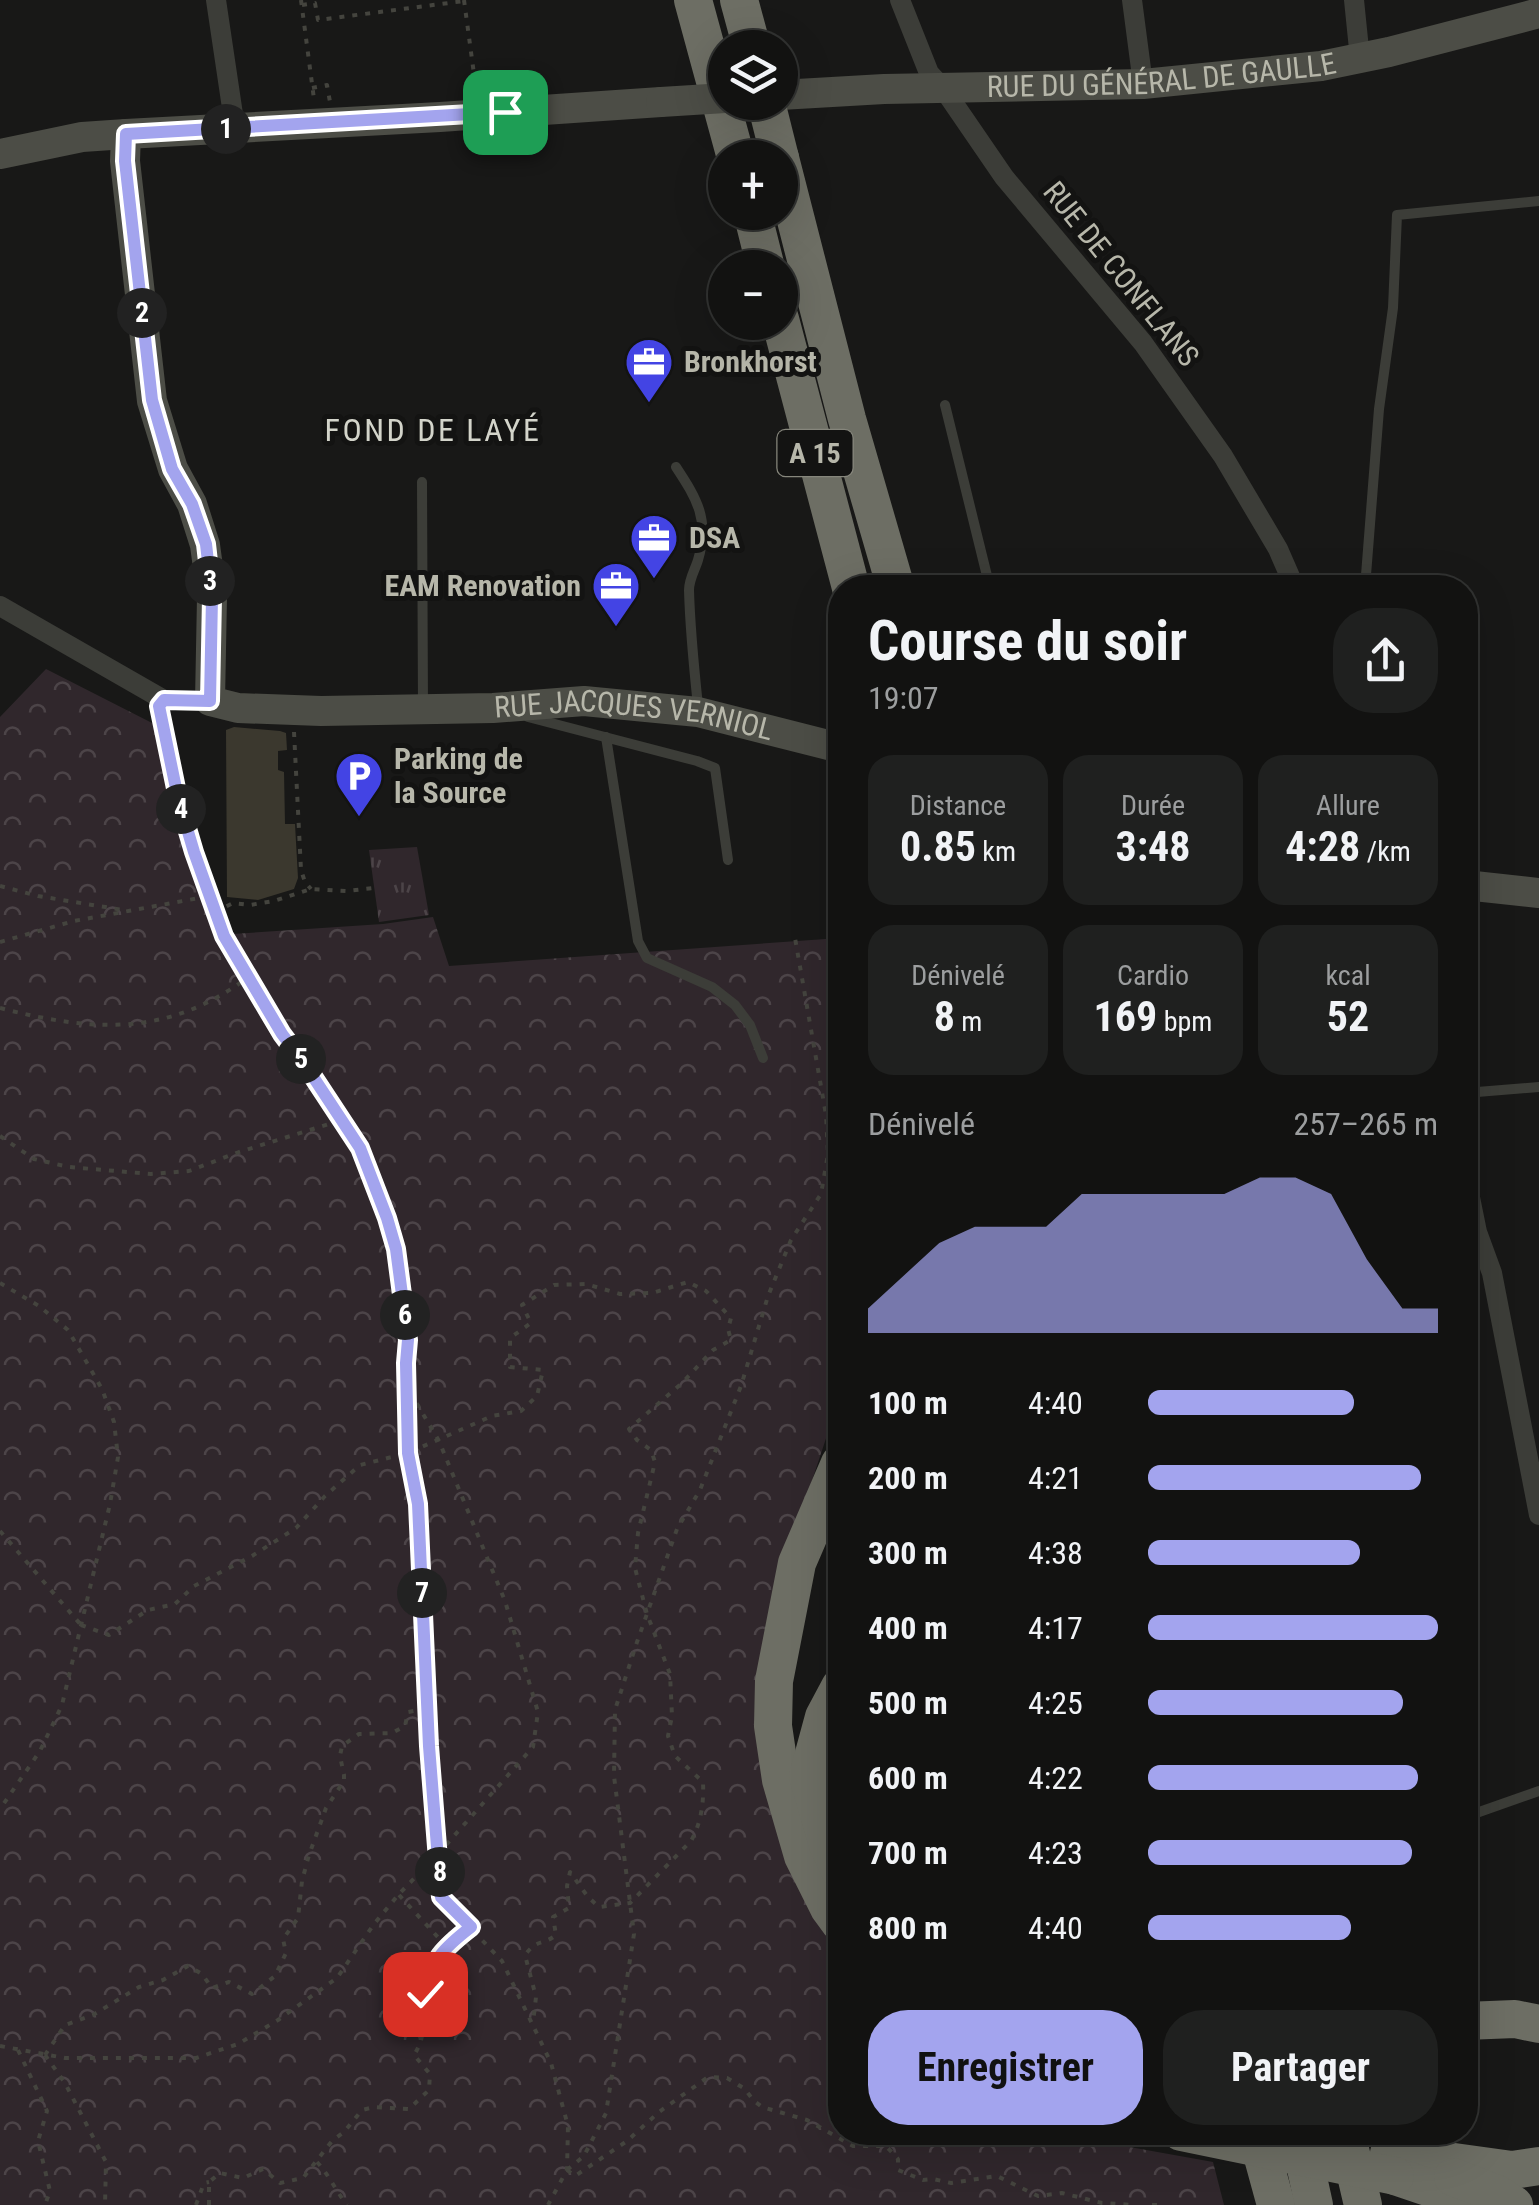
<!DOCTYPE html>
<html lang="fr">
<head>
<meta charset="utf-8">
<style>
	body { margin:0; font-family:"Roboto Condensed",sans-serif; background:#1f201f; color:#f1f3f6; height:100vh; display:flex; flex-direction:column; font-size:38px; white-space:nowrap }
	* { box-sizing:border-box; margin:0 }
	p { font-size:32px; color:#9c9e9f }
	.icon { flex:none; width:55px; height:55px; fill:none; stroke:currentColor; stroke-width:2; stroke-linecap:round; stroke-linejoin:round }
	.map { position:relative; flex:1; overflow:hidden }
	.drawer { position:absolute; left:828px; top:575px; width:650px; height:1570px; display:flex; flex-direction:column; background:#121211; border-radius:40px; box-shadow:0 10px 40px #0002,0 0 0 2px #313231 }
	.drawer>* { flex:none }
	.fabs { position:absolute; left:708px; top:30px; display:grid; gap:20px }
	.fabs a { display:grid; place-items:center; width:90px; height:90px; border-radius:50%; background:#121211; box-shadow:0 10px 40px #0002,0 0 0 2px #313231; font-size:50px }
	.pin { position:absolute; display:grid; place-items:center; width:85px; height:85px; color:#fff; margin:-42px; border-radius:20px; box-shadow:0 5px 15px #0006 }
	.km { position:absolute; width:50px; height:50px; margin:-25px; border-radius:50%; background:#222; color:#fff; font-size:28px; line-height:50px; text-align:center }
	.round { display:grid; place-items:center; flex:none; width:105px; height:105px; border-radius:40px; background:#1f201f }
	.summary { display:flex; align-items:center; justify-content:space-between; height:170px; padding:0 40px }
	h1 { font-size:55px; font-weight:700; line-height:75px }
	.figures { display:grid; grid-template-columns:repeat(3,1fr); gap:15px; height:170px; padding:10px 40px }
	.figures div { display:grid; align-content:center; border-radius:25px; background:#1f201f; text-align:center }
	.figures b { font-size:42px; font-weight:700 }
	.figures small { font-size:28px; font-weight:400 }
	.figures p { font-size:28px }
	.chart { height:280px; padding:20px 40px }
	.chart p { display:flex; justify-content:space-between }
	.chart svg { width:100%; height:180px; margin-top:10px; fill:#a3a4ee; opacity:.7 }
	.button { display:flex; gap:20px; margin-top:auto; padding:20px 40px }
	.button a { flex:1; height:115px; border-radius:40px; background:#a3a4ee; color:#111; font-size:40px; font-weight:700; line-height:115px; text-align:center }
	.button a+a { background:#1f201f; color:#f1f3f6 }
	ul { padding:0 40px; list-style:none; font-size:32px }
	li { display:grid; grid-template-columns:160px 120px 1fr; align-items:center; height:75px }
	li i { height:25px; border-radius:12px; background:#a3a4ee }
	.map>svg:first-child { display:block }
</style>
</head>
<body>
<div class="map">
<svg width="1539" height="2205" viewBox="0 0 1539 2205">
	<defs>
		<pattern id="forest-crowns" width="20" height="18" patternUnits="userSpaceOnUse" patternTransform="scale(2.5)"><rect width="20" height="18" fill="#30272c"/><path d="M2 6a3 3 0 1 1 6 0M12 15a3 3 0 1 1 6 0" fill="none" stroke="#4c4448"/></pattern>
		<pattern id="park-tufts" width="24" height="20" patternUnits="userSpaceOnUse" patternTransform="scale(2.5)"><rect width="24" height="20" fill="#30272c"/><path d="M3 7l-1-3M5 7V3M7 7l1-3M15 17l-1-3M17 17v-4M19 17l1-3" fill="none" stroke="#4c4448"/></pattern>
	</defs>
	<rect width="100%" height="100%" fill="#181817"/>
	<path fill="url(#forest-crowns)" d="M46,669l108,55c17,72 38,141 63,211l166,-11 50,-7 16,49 391,-28v458l-46,139 -36,192 82,209v196l224,1 10,4 139,25 11,43h-1224v-1488z"/>
	<path fill="url(#park-tufts)" d="M417,847l12,68 -50,7 -10,-72z"/>
	<path fill="#3b382e" d="M234,727l46,4 6,2 1,17 -9,1v19l6,2 1,52h10l3,54 -4,11 -36,11 -31,-3 -1,-167z"/>
	<g fill="none" stroke-linecap="round" stroke-linejoin="round">
		<g stroke="#44443e" stroke-width="4" stroke-dasharray="5 8" stroke-linecap="butt">
			<path d="M301,0l13,99"/>
			<path d="M464,0l12,89"/>
			<path d="M302,5l13,-2 3,17 146,-19"/>
			<path d="M312,88l15,-3 3,17"/>
			<path d="M159,716l19,81 15,55 31,84 57,98 26,32 53,82 27,70 8,31 13,90 -3,24 3,90 10,51 11,242 12,151 61,64 49,102 17,63 -1,44 -19,35"/>
			<path d="M294,732l7,138 4,12 6,7"/>
			<path d="M0,886l38,10 85,14"/>
			<path d="M215,912l18,-9 17,2 24,-4 37,-12 35,2 28,-3"/>
			<path d="M0,942l74,-21 136,-25"/>
			<path d="M0,1008c93,24 167,29 247,-30"/>
			<path d="M0,1136l34,23 35,8 82,7 38,-3 50,-19 103,-32"/>
			<path d="M0,1283l39,23 29,24 34,59 12,33 4,35 -8,47 -48,201 -22,46 -40,58"/>
			<path d="M0,1531l81,94"/>
			<path d="M81,1625l28,10 39,-25 27,-6 19,-18 58,-30 44,-28 29,-32 35,-31 48,-12 84,-37 29,-5 16,-15 6,-26 -33,-3v-29l21,-15 -9,-18 32,-20 32,-1 34,10 32,-1 36,-11 18,9 25,27 -3,11 3,11 -18,10 -31,33 -53,46 8,11 14,10 4,12 -17,71 -3,35 12,46 23,60 2,42 -4,20 7,20 28,26c1,21 -2,41 -12,59l-61,62 -31,4 -11,-10 -18,-25 -3,14 2,22 -16,9 3,18c-14,11 -18,3 -31,20l11,42 -3,26"/>
			<path d="M399,1895l47,51"/>
			<path d="M0,2046l65,12h131l42,-14 40,-24 59,-42 37,-54 25,-30 39,-40 95,-107 5,-35 -33,-111 -66,-160 -29,-49"/>
			<path d="M18,2050l29,61 -9,30 12,50 -5,14"/>
			<path d="M45,2055l20,-30 28,-10 46,-28 24,-7 25,-14 14,8 10,14 17,-6 23,12 23,-18 11,-23 -3,-14 15,-21 4,-37 7,-26 17,-47 18,-27v-6l-4,-19 2,-10 17,-12 33,-1 13,-7 3,-14 17,-3"/>
			<path d="M45,2055l20,28 41,79 -1,43"/>
			<path d="M317,2162c12,13 19,29 30,43"/>
			<path d="M567,2170l17,-14 22,-43 28,-179 -20,-158 1,-66 22,-68 40,-113 23,-39 41,-104 27,-90 23,-56 30,-46 7,-40 -2,-39 -31,-177"/>
			<path d="M567,2170l8,6 52,-35 32,-29 49,-35 19,1 18,11 8,11 9,7 45,13 46,26h33l12,13v11l25,10 10,-1 18,4 46,-7 41,20 24,-3 40,10 32,2"/>
			<path d="M196,2205l8,-22 5,-1"/>
			<path d="M209,2205v-23l11,-9 23,5 20,-9 17,14 23,-5 29,-37 12,-9 18,-22 12,-3 35,2 20,-19 1,-16 -16,-19c20,-31 4,-71 25,-102 8,-10 22,-18 32,-26"/>
			<path d="M1152,2205h6"/>
		</g>
		<g stroke="#3c3d38" stroke-width="10">
			<path d="M945,405l45,183"/>
			<path d="M676,467c21,32 34,53 22,93 -3,10 -9,19 -9,30 1,38 5,78 9,116"/>
			<path d="M422,482l1,225"/>
			<path d="M1365,588l14,-179 14,-101 4,-93 142,-14"/>
			<path d="M528,717l169,44 18,7 13,92"/>
			<path d="M606,737l32,204 9,17 65,29 23,18 15,20 13,33"/>
			<path d="M1465,1093l74,-6"/>
			<path d="M1465,1817l74,-26"/>
		</g>
		<g stroke="#3c3d38" stroke-width="20">
			<path d="M216,0l19,128"/>
			<path d="M900,0l29,73 14,15 61,89 139,166 80,113 55,93 17,39"/>
			<path d="M1132,0l11,84"/>
			<path d="M1354,0l6,59"/>
			<path d="M0,606l164,94 46,1"/>
			<path d="M1465,1173l12,59 15,41 47,242"/>
		</g>
		<g stroke="#4c4d46" stroke-width="30">
			<path id="s1" d="M780,95l104,-6 259,-5 178,-18 68,-14 150,-39"/>
			<path id="s2" d="M126,134l-1,27 27,240 21,68 19,35 13,41 7,52 -2,104 28,7 83,3 172,-3 91,-7 114,11 142,36"/>
			<path d="M0,154l82,-17 44,-3 314,-17 221,-15"/>
			<path d="M1465,885l74,8"/>
		</g>
		<g stroke="#6d6e64" stroke-width="38">
			<path d="M693,0l43,158"/>
			<path d="M739,0l13,48"/>
			<path d="M766,102l14,56"/>
			<path d="M780,158l67,261 49,169"/>
			<path d="M752,212l14,56"/>
			<path d="M780,319l71,269"/>
			<path d="M840,1463l-43,100 -23,118 -1,45 8,54 22,76 26,52 11,15"/>
			<path d="M840,1687l-16,30 -16,59 20,69 12,25"/>
			<path d="M1465,2021l50,-2 24,5"/>
			<path d="M1256,2132l20,73"/>
			<path d="M1298,2132l16,73"/>
			<path d="M1346,2132l17,73"/>
			<path d="M1389,2153l123,17 27,-4"/>
			<path d="M1395,2176l62,21 17,8"/>
			<path d="M1453,2177l44,17 17,11"/>
		</g>
		<path stroke="#4c4d46" stroke-width="30" d="M661,102l64,-4"/>
		<path stroke="#6d6e64" stroke-width="38" d="M1181,2132l214,44"/>
	</g>
	<g fill="none" stroke-linecap="round" stroke-linejoin="round">
		<g stroke="#fff" stroke-width="20">
			<path id="route" d="M425,1994c5,-33 20,-47 46,-67l-30,-30 -12,-151 -11,-242 -10,-51 -2,-90 2,-23 -12,-91 -9,-31 -27,-70 -54,-82 -24,-32 -58,-98 -30,-84 -16,-54 -19,-92 5,-6 46,1 2,-104 -6,-53 -14,-40 -20,-35 -20,-69 -27,-239 1,-27 379,-22"/>
		</g>
		<use href="#route" stroke="#a3a4ee" stroke-width="12"/>
	</g>
	<defs>
		<g id="office-pin" transform="scale(2.5)"><path d="M0 17L-7.5 6A9.5 9.5 0 1 1 7.5 6Z" fill="#4344e4" stroke="#131312"/><path d="M-6-3h4V-5.5h4V-3h4V5H-6ZM-1-4.5V-3h2v-1.5ZM-6 0V1H6V0Z" fill="#fff"/></g>
		<g id="parking-pin" transform="scale(2.5)"><path d="M0 17L-7.5 6A9.5 9.5 0 1 1 7.5 6Z" fill="#4344e4" stroke="#131312"/><path d="M-3.5-5.5H1a3.5 3.5 0 0 1 0 7H-1V5.5H-3.5ZM-1-3.4V-.6H.8a1.4 1.4 0 0 0 0-2.8Z" fill="#fff"/></g>
	</defs>
	<g fill-rule="evenodd">
		<use href="#office-pin" x="649" y="362"/>
		<use href="#office-pin" x="654" y="538"/>
		<use href="#office-pin" x="616" y="586"/>
		<use href="#parking-pin" x="359" y="776"/>
	</g>
	<g text-anchor="middle" stroke-width="10" stroke-linejoin="round" paint-order="stroke">
		<rect fill="#131312" stroke="#86867c" stroke-width="2.5" x="777.5" y="430" width="75" height="46" rx="8"/>
		<g font-size="28" font-weight="bold" fill="#b7b7aa">
			<text x="815" y="463">A 15</text>
		</g>
		<g font-size="30" fill="#b7b7aa" stroke="#131312">
			<text dy="10" stroke="none"><textPath href="#s1" startOffset="382">RUE DU GÉNÉRAL DE GAULLE</textPath></text>
			<text transform="translate(1121 274) rotate(51)" y="10">RUE DE CONFLANS</text>
			<text dy="10" stroke="none"><textPath href="#s2" startOffset="1005">RUE JACQUES VERNIOL</textPath></text>
		</g>
		<g font-size="30" font-weight="bold" fill="#b7b7aa" stroke="#131312" text-anchor="start">
			<text x="684" y="372">Bronkhorst</text>
			<text x="689" y="548">DSA</text>
			<text x="581" y="596" text-anchor="end">EAM Renovation</text>
			<text x="394" y="769">Parking de<tspan x="394" dy="34">la Source</tspan></text>
		</g>
		<g font-size="32" letter-spacing="2.5" fill="#d3d4ca" stroke="#131312">
			<text x="433" y="441">FOND DE LAYÉ</text>
		</g>
	</g>
</svg>
<div class="fabs">
<a><svg class="icon" aria-label="layers" viewBox="0 0 24 24"><path d="M12 4l9 5-9 5-9-5zM3 14l9 5 9-5"/></svg></a>
<a>+</a>
<a>−</a>
</div>
<div class="pin" style="left:505px;top:112px;background:#1e9e55"><svg class="icon" aria-label="arrive" viewBox="0 0 24 24"><path d="M6 21V4h12l-3 4 3 4H6"/></svg></div>
<div class="pin" style="left:425px;top:1994px;background:#d93025"><svg class="icon" aria-label="check" viewBox="0 0 24 24"><path d="M5 12l5 5 9-10"/></svg></div>
<b class="km" style="left:226px;top:129px">1</b>
<b class="km" style="left:142px;top:313px">2</b>
<b class="km" style="left:210px;top:581px">3</b>
<b class="km" style="left:181px;top:809px">4</b>
<b class="km" style="left:301px;top:1059px">5</b>
<b class="km" style="left:405px;top:1315px">6</b>
<b class="km" style="left:422px;top:1593px">7</b>
<b class="km" style="left:440px;top:1872px">8</b>
<section class="drawer">
<div class="summary"><div><h1>Course du soir</h1><p>19:07</p></div><a class="round"><svg class="icon" aria-label="share" viewBox="0 0 24 24"><path d="M12 15V3M7 8l5-5 5 5M5 13v7h14v-7"/></svg></a></div>
<div class="figures">
<div><p>Distance</p><b>0.85<small> km</small></b></div>
<div><p>Durée</p><b>3:48</b></div>
<div><p>Allure</p><b>4:28<small> /km</small></b></div>
</div>
<div class="figures">
<div><p>Dénivelé</p><b>8<small> m</small></b></div>
<div><p>Cardio</p><b>169<small> bpm</small></b></div>
<div><p>kcal</p><b>52</b></div>
</div>
<div class="chart"><p><span>Dénivelé</span>257–265 m</p>
<svg viewBox="0 0 160 44" preserveAspectRatio="none"><path d="M0 44V38L10 30L20 22L30 18L40 18L50 18L60 10L70 10L80 10L90 10L100 10L110 6L120 6L130 10L140 26L150 38L160 38V44z"/></svg>
</div>
<ul>
<li><b>100 m</b>4:40<i style="width:71%"></i></li>
<li><b>200 m</b>4:21<i style="width:94%"></i></li>
<li><b>300 m</b>4:38<i style="width:73%"></i></li>
<li><b>400 m</b>4:17<i style="width:100%"></i></li>
<li><b>500 m</b>4:25<i style="width:88%"></i></li>
<li><b>600 m</b>4:22<i style="width:93%"></i></li>
<li><b>700 m</b>4:23<i style="width:91%"></i></li>
<li><b>800 m</b>4:40<i style="width:70%"></i></li>
</ul>
<div class="button"><a>Enregistrer</a><a>Partager</a></div>
</section>
</div>
</body>
</html>
